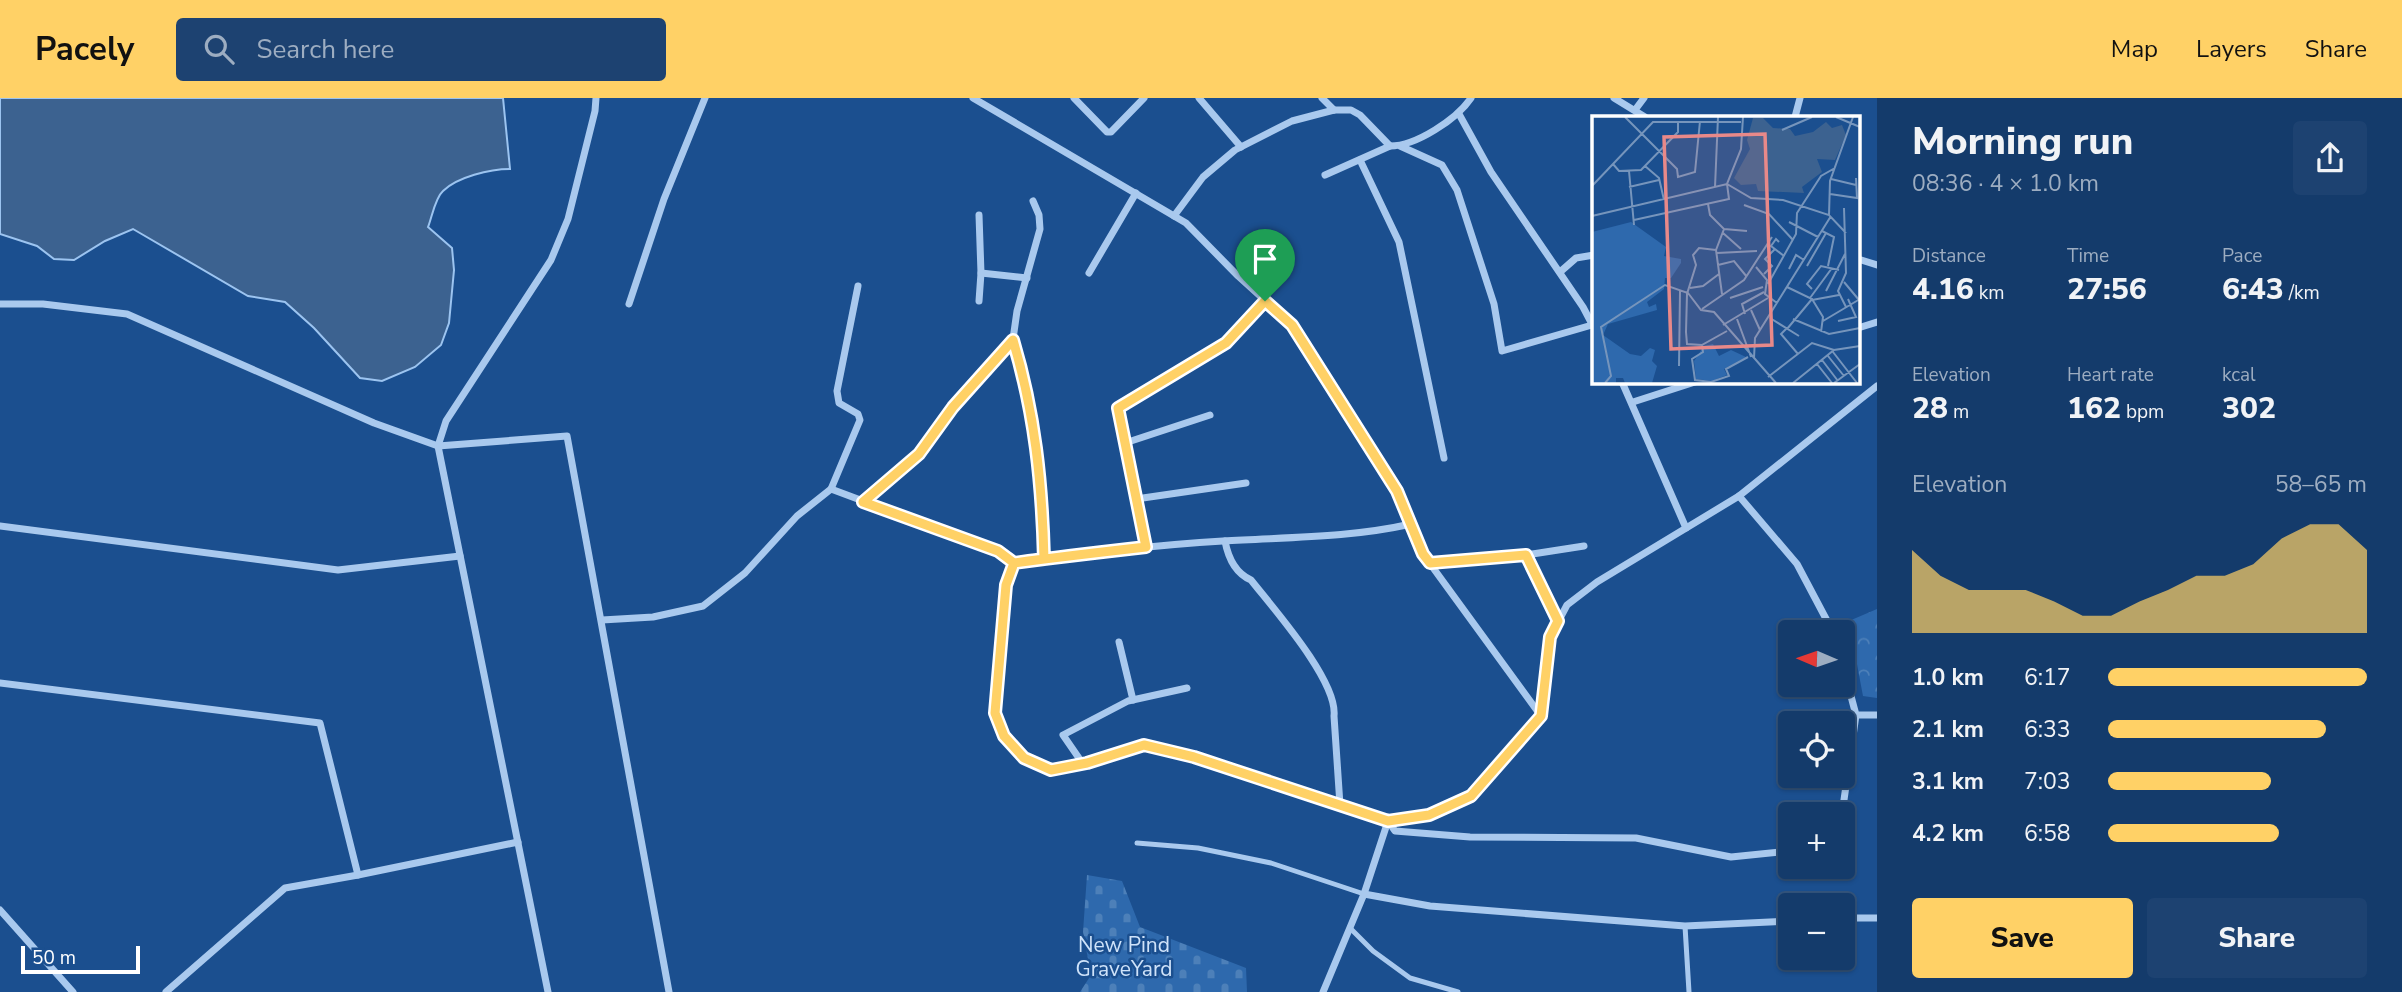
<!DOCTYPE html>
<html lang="en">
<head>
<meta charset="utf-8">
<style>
	body { margin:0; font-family:"Nunito Sans",sans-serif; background:#1d4271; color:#f1f3f6; height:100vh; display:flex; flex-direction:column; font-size:26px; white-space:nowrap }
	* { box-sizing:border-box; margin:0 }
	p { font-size:23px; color:#9dadc1 }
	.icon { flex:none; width:38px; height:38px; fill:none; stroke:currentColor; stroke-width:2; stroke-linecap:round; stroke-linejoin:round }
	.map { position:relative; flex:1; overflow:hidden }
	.side { display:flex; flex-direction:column; background:#143b6b; width:525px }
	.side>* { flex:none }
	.needle { width:46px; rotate:272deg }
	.tools { position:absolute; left:1778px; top:522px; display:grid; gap:14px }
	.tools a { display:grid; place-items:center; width:77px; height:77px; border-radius:7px; background:#143b6b; box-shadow:0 2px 5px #0004,0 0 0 2px #33557e; font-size:35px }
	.scale { position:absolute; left:21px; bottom:18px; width:119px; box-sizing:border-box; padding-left:7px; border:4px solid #fff; border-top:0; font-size:19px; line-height:24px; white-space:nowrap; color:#fff; -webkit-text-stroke:5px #1b4f8f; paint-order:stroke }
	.pin { position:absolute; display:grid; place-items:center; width:60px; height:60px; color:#fff; margin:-72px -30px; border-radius:50% 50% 50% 0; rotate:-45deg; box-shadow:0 0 7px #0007 }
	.pin .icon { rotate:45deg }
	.round { display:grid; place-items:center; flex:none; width:74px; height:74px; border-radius:7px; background:#1d4271 }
	.summary { display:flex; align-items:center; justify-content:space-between; height:119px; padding:0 35px }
	h1 { font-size:38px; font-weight:800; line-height:52px }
	.metrics { display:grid; grid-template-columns:repeat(3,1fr); gap:10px; height:119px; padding:7px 35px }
	.metrics div { display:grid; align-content:center }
	.metrics b { font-size:30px; font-weight:800 }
	.metrics small { font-size:19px; font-weight:400 }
	.metrics p { font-size:19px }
	.chart { height:196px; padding:14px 35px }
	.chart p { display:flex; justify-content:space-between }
	.chart svg { width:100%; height:126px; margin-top:7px; fill:#ffd166; opacity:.7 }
	.button { display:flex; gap:14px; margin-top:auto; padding:14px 35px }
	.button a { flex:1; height:80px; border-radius:7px; background:#ffd166; color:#111; font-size:28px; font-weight:800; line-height:80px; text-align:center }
	.button a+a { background:#1d4271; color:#f1f3f6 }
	ul { padding:0 35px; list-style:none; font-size:23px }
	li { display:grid; grid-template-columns:112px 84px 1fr; align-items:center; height:52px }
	li i { height:18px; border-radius:9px; background:#ffd166 }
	header { display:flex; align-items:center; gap:42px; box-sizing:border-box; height:98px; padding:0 35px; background:#ffd166; color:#111 }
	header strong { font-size:33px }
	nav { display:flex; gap:38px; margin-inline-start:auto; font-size:24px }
	.search { width:490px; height:63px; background:#1d4271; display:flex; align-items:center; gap:18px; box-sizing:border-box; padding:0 24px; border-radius:7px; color:#9dadc1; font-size:26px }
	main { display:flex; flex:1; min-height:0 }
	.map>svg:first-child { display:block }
</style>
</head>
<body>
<header>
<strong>Pacely</strong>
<div class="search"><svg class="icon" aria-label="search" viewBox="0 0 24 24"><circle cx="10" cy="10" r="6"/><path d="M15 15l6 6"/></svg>Search here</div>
<nav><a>Map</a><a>Layers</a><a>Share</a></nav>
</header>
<main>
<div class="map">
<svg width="1877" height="894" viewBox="0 0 1877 894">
	<defs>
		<pattern id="cemetery-stones" width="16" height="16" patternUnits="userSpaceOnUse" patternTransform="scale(1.75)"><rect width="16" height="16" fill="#2e69ad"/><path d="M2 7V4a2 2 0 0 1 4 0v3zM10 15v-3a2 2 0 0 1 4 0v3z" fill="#4d80b9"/></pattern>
		<pattern id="park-crowns" width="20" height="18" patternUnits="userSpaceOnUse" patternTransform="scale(1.75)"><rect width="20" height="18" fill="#2e69ad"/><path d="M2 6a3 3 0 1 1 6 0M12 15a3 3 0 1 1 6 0" fill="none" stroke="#4d80b9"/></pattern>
	</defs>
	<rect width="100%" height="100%" fill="#1b4f8f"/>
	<path fill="url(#cemetery-stones)" d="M1087,777l35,6 18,46 106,41 1,24h-167l11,-17 -8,-43z"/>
	<path fill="url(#park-crowns)" d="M1877,511v89l-14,-2 -14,-75z"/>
	<path fill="#3c6290" stroke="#9cc4f0" stroke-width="2" d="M0,0h503l7,71c-20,0 -53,8 -67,22 -8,7 -11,26 -15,36l24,21 2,22 -5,53 -8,22 -26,22 -33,14 -22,-3 -46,-50 -29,-26 -37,-6 -115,-67 -28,12 -31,19 -20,-1 -17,-13 -37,-12z"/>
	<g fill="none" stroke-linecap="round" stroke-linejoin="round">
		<g stroke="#a9c9ee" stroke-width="5">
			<path d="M1137,745l61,5 73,15 93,31"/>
			<path d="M1685,828l4,66"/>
			<path d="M1350,830l23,23 37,27 48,14"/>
		</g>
		<g stroke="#a9c9ee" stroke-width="7">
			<path d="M973,0l213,125 52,53 54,49 105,166 26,63 118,162"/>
			<path d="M1074,0l33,34h4l33,-34"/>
			<path d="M1199,0l42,49"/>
			<path d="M1322,0l12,12"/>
			<path d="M1614,0l31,19"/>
			<path d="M1635,12l9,-12"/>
			<path d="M1459,16l32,58 92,135 10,19"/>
			<path d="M1795,19l5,-19"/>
			<path d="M1400,48l42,19 15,25 37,114 8,47 90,-26"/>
			<path d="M1360,62l39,82 45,216"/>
			<path d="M1325,77l65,-29"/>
			<path d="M1033,103l6,14 1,14 -23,82 -4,28 14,48 15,104 2,68"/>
			<path d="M1174,118l29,-39 32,-27 57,-29 42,-11h17l9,5 30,31c26,0 67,-27 81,-48"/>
			<path d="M1858,161l19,6"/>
			<path d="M1560,174l16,-14 18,-3"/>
			<path d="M981,175l46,5"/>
			<path d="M1089,175l47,-80"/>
			<path d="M979,203l2,-28 -2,-58"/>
			<path d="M0,206h43l84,10 247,109 64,23 129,-10 102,556"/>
			<path d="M629,206l35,-105 41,-101"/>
			<path d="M1858,230l19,-6"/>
			<path d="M1622,284l64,146"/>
			<path d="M1633,304l62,-20"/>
			<path d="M1125,345l85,-28"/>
			<path d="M831,391l29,-69 -2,-6 -19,-11 -2,-12 21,-105"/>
			<path d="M1739,398l58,68 36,68"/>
			<path d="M1136,401l110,-16"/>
			<path d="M863,404l56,-48 34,-47 60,-68"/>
			<path d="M0,428l338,44 122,-14"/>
			<path d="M1225,443c3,16 10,32 26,39 22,28 87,101 83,136l6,89"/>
			<path d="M1146,449l-28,-139 108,-65 39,-42"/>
			<path d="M1526,457l32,66"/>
			<path d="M1014,465l-8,22 -11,129 9,22 20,22 27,12 36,-7 57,-18 49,12 147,48 48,16 7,10 75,6 166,1 95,19 59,-6"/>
			<path d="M1430,465l96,-8 58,-9"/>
			<path d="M602,522l51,-3 50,-11 42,-33 52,-57 34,-27 166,62 17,12c70,-9 139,-18 209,-22 63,-4 126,-3 188,-17"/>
			<path d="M1119,544l14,58"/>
			<path d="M1843,568l13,49h21"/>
			<path d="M0,585l320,40 38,152 -73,13 -119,104"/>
			<path d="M1083,666l-20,-29 65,-34 59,-13"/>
			<path d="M1842,716l14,-99"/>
			<path d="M358,777l160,-33"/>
			<path d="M1364,796l66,12 255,20 105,-5"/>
			<path d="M0,812l73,82"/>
			<path d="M1843,820h34"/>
			<path d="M548,894l-110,-546 8,-25 105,-161 17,-41 27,-108 1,-13"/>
			<path d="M1323,894l41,-98 24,-73 40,-6 43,-19 70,-80 9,-79 17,-32 30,-23 142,-86 138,-110"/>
		</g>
	</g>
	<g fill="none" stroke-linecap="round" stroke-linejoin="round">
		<g stroke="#fff" stroke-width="14">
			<path id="route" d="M1265,203l-39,42 -108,65 28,139c-44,5 -88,10 -132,16l-16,-12 -135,-49 56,-48 34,-47 60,-67c22,74 29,142 31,219l-30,4 -8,22 -11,128 9,23 20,22 27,12 36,-7 57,-18 50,12 194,64 41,-6 42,-19 70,-80 9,-79 8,-16 -32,-66 -96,8 -7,-9 -26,-63 -105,-166 -27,-24"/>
		</g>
		<use href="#route" stroke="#ffd166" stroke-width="9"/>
	</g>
	<g text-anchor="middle" stroke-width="5" stroke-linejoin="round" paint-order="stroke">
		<g font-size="21" fill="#cfe3fa" stroke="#1b4f8f">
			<text x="1124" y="854">New Pind<tspan x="1124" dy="24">GraveYard</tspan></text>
		</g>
	</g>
	<g transform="translate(1592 18)">
		<rect width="268" height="268" fill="#1b4f8f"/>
		<path d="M39,106l35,25 -2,9 17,3v4l-10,15h-6l-1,11 -17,13 2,5 7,-3 1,6 -49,14 -5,11 27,19 11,2 9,-8 5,2 -3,11 5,5 -5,17h-27l-2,-5h-7v5h-24v-151z" fill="#2e69ad"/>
		<path d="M121,228l6,12 12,-6 15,7 -22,12 3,6 -15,6 -16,-2 -2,-18 10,-15z" fill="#2e69ad"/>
		<path d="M161,2h10l10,10 17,1 5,7 18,-4 13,-10 6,6 10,-3 4,10 -11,25 -18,-1 5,13 -20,15 2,6 -46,-2 -2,-7 -15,1 -7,-7 16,-29 -3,-9z" fill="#3c6290"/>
		<path fill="none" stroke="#7695bc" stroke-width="2" d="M33,1l52,52 1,8 17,-5 5,-51M244,1l24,10M190,14l30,-13M21,48l6,7 22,-1 37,-38v-10M53,50l14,12 5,22M37,55l5,54M239,63l25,6M0,70l61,-64h88M37,71l30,-7M123,71l3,-70M238,78l27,4 -1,-20M116,88l2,11 14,14 -8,21 6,44M152,89l25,9 24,26M252,92l2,65 -8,18 8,16M237,99l1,-34 23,-64M0,100l135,-32 24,14 32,2 46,15 17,18M42,104l95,-21 -2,-15 14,-35 2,-32M197,106l29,15M132,113l23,2M230,115l12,6 -6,29M131,117l18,16M187,126l-3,-3 -5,7 13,10M125,137l40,-2M126,149l16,-4 13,16M215,150l19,-33M164,151l11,13 -2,14 12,9M197,153l7,-14 8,5M172,158l8,-8 -7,-7 10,-10M252,166l15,18M176,168l28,-50 1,-21 24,-37 14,-8M195,171l25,12 11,18 -2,15M98,172l13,-2 16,-12M220,173l-5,-5 14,-18 18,4M234,175l19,-37M138,182l33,-11M218,182l22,-30M220,184l27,-5M110,193l42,-29 28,-43M159,194l9,20M153,198l-3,-10 22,-12M178,202l29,18M145,203l14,38M201,203l36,15 31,-6M231,205l37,-22M246,205l18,-4 -8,-18M131,209l45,-27M194,213l-5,5 17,20M195,213l25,-30M135,215l-25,14 1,7 -11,7 3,21 16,2 18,-6 -3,-7 22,-12M110,229l-15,-1 -1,-12 1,-38 9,-29 -3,-10 6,-7 17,2M241,236l24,31M236,240l16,20M162,242l1,-20 76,-122M230,244l16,21M225,248l15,19M87,250l1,-75M176,261l44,-34 22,7M13,267l6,-7 -10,-49 64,-42 23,8 13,17 13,2 62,71M201,267l41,-33 26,-4M242,267l26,-19"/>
		<path fill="#e88989" fill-opacity="0.15" stroke="#e88989" stroke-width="3.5" d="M173,18l7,211 -101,4 -7,-212z"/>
		<rect width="268" height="268" fill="none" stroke="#fff" stroke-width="3.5"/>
	</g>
</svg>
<div class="tools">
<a><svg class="needle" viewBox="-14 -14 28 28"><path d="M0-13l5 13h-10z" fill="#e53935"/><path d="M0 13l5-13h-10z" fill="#9dadc1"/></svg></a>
<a><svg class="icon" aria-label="locate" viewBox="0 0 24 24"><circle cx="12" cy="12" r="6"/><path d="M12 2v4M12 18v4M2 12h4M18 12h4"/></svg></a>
<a>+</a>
<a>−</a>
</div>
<div class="scale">50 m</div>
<div class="pin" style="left:1265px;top:203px;background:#1e9e55"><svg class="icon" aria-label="arrive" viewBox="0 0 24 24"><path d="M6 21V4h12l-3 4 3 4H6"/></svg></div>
</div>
<section class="side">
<div class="summary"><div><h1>Morning run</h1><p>08:36 · 4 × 1.0 km</p></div><a class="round"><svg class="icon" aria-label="share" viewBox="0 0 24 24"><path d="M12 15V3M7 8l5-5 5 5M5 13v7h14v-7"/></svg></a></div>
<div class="metrics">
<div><p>Distance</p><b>4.16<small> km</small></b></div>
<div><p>Time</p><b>27:56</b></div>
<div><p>Pace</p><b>6:43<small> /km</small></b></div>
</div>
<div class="metrics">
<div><p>Elevation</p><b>28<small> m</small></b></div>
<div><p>Heart rate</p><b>162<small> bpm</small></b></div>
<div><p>kcal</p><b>302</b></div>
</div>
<div class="chart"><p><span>Elevation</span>58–65 m</p>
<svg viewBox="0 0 160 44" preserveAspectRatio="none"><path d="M0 44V15L10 24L20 29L30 29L40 29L50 33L60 38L70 38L80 33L90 29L100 24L110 24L120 20L130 11L140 6L150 6L160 15V44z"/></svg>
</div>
<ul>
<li><b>1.0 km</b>6:17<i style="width:100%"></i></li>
<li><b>2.1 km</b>6:33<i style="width:84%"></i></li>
<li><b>3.1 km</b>7:03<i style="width:63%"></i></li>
<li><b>4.2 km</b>6:58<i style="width:66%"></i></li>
</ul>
<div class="button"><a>Save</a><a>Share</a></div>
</section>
</main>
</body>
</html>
